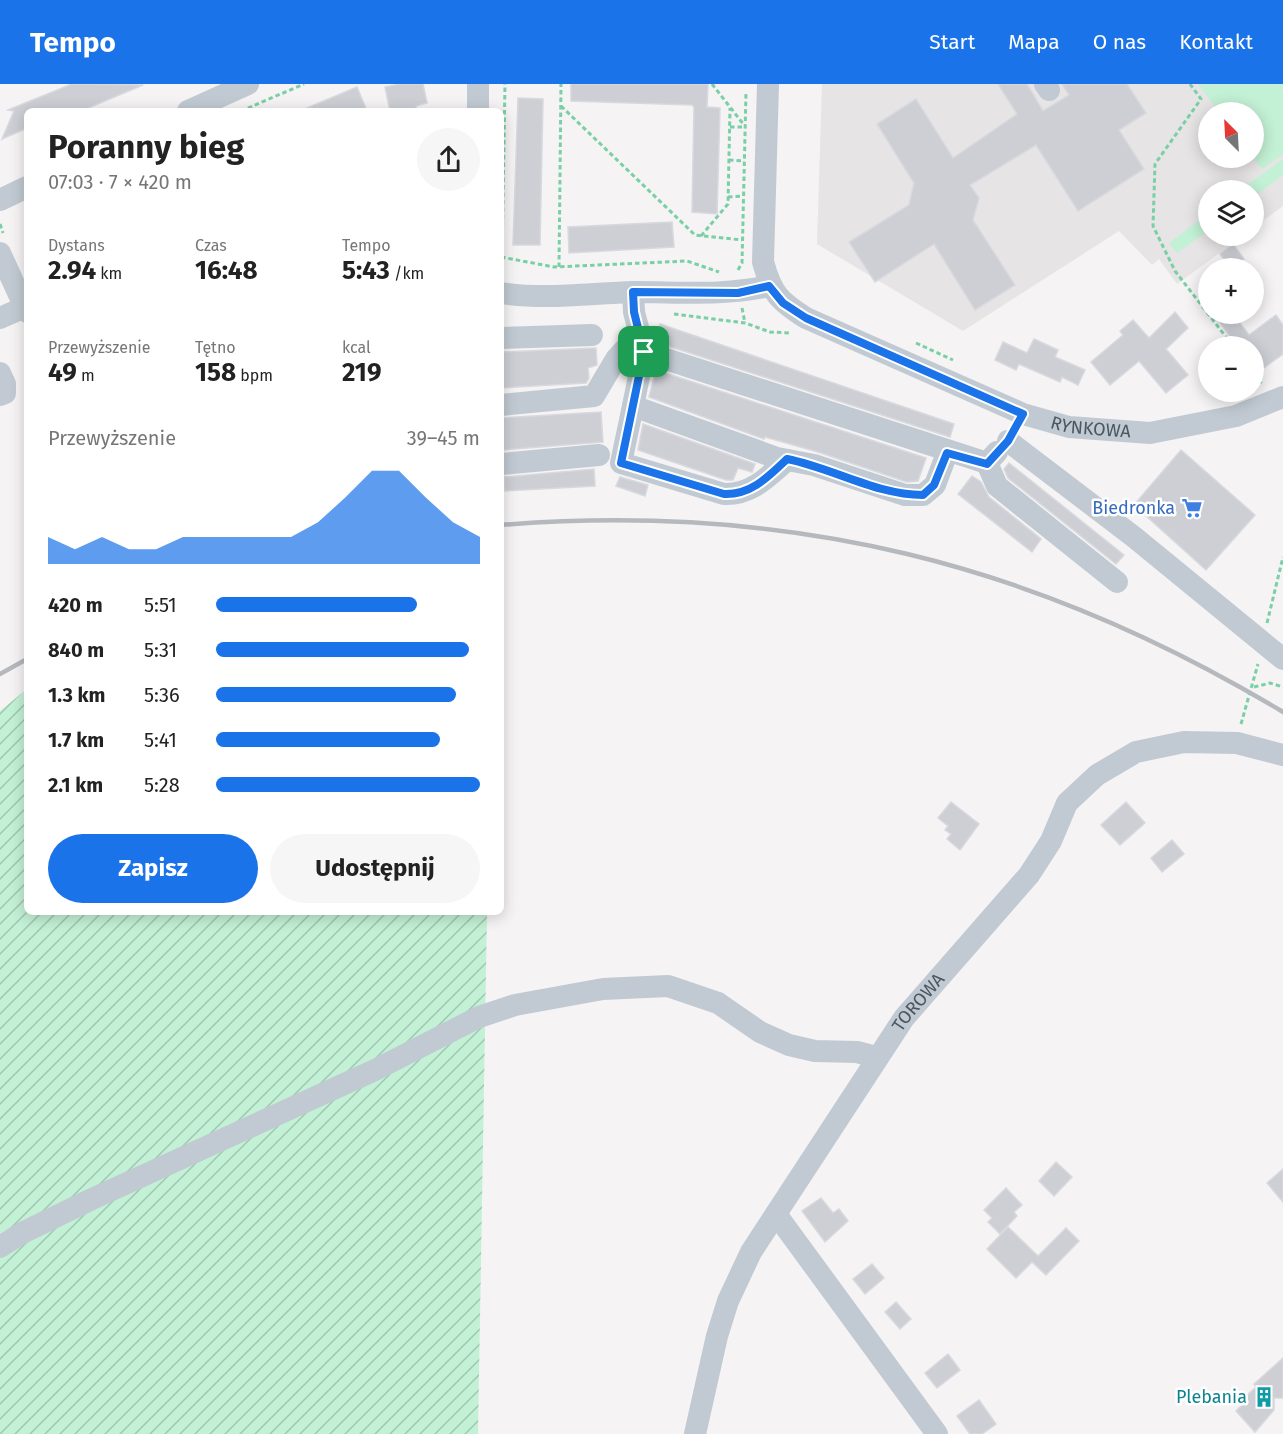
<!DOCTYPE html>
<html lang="pl">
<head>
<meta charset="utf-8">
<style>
	body { margin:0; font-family:"Fira Sans",sans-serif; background:#f6f6f6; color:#222; height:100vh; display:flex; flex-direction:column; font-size:22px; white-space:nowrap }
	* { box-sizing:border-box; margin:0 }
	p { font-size:20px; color:#767676 }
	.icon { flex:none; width:33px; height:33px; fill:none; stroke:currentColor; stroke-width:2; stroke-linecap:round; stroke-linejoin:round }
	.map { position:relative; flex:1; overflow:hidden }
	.side { position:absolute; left:24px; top:24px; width:480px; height:807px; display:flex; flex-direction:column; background:#fff; border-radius:9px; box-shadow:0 3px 15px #0003 }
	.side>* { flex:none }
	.needle { width:39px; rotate:336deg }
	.fabs { position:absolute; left:1198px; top:18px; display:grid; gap:12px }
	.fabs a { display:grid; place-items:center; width:66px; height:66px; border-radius:50%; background:#fff; box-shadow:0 3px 15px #0003; font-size:30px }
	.pin { position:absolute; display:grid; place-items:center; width:51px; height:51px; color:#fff; margin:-26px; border-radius:12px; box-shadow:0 3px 9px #0006 }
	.round { display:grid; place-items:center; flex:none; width:63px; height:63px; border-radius:32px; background:#f6f6f6 }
	.head { display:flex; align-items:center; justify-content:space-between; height:102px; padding:0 24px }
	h1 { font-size:33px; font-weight:700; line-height:45px }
	.stats { display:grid; grid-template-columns:repeat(3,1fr); gap:9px; height:102px; padding:6px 24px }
	.stats div { display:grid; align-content:center }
	.stats b { font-size:26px; font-weight:700 }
	.stats small { font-size:16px; font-weight:400 }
	.stats p { font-size:16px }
	.chart { height:168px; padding:12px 24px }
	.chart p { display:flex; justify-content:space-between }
	.chart svg { width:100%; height:108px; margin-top:6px; fill:#1a73e8; opacity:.7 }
	.primary-button { display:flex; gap:12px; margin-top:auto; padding:12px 24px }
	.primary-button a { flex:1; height:69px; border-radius:36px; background:#1a73e8; color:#fff; font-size:24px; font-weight:700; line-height:69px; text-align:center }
	.primary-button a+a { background:#f6f6f6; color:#222 }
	ul { padding:0 24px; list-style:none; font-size:20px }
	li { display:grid; grid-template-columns:96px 72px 1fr; align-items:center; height:45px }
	li i { height:15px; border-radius:8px; background:#1a73e8 }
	header { display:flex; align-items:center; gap:36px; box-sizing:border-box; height:84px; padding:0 30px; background:#1a73e8; color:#fff }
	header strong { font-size:28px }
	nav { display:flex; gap:33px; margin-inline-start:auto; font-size:21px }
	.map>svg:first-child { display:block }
</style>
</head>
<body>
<header>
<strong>Tempo</strong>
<nav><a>Start</a><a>Mapa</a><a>O nas</a><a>Kontakt</a></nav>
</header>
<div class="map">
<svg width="1283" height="1350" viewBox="0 0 1283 1350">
	<defs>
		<pattern id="garden-furrows" width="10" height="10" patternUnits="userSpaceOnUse" patternTransform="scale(1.5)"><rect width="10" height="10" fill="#c3f1d5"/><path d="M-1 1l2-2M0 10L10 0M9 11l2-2" fill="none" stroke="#a0c6b0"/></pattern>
	</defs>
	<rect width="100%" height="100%" fill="#f5f3f3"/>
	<path fill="#e6e4e5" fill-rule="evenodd" d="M822,0h461v122l-29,21v-37h-45v46h34l-66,48 -18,-25 -7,6 -33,-34 -156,100 -146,-87zM1209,28h45v46h-45z"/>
	<path fill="url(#garden-furrows)" d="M27,605v223h460l-9,522h-478v-723z"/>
	<g fill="#c3f1d5">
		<path d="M1198,0h85v70l-21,15 -9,-11 1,-46h-35z"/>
		<path d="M1283,75v16l-29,22v-7h-14z"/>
		<path d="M1209,129v17l-32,23 -8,-10z"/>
	</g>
	<g fill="#cdcfd5" stroke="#d7d9de" stroke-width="1.5">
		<path d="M72,0l71,1 -55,23 2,3h-63v17l-25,11 12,-28 -6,-1z"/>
		<path d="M400,0h23l4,19 -11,3 1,5h-27l-5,-24z"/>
		<path d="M571,0h137l-1,23 13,1 -3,106 -25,-2 2,-105 -2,-2 -121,-4z"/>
		<path d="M998,0h29l16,27 26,-16 -7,-11h65l19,29 -27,17 25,39 -66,42 -42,-66 -66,40 9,13 -6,22 42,65 -40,25 -41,-66 -59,38 -26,-40 60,-37 5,-22 -37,-59 39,-25 37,59 64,-44z"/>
		<path d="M357,3l10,24h-67z"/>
		<path d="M518,14l25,1 -3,146h-27z"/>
		<path d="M672,138l2,25 -105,6 -1,-26z"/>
		<path d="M1233,160l11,15 -13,9 -11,-14z"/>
		<path d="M1175,228l13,16 -22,21 22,26 -22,18 -27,-32 -29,24 -19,-23 32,-27 -3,-4 13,-11 16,18z"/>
		<path d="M1228,230h5l16,21 27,-20 7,10v29l-29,21v-29h-21l3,-1 -18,-25z"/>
		<path d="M660,240l294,100 -4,13 -285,-92 -10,-6z"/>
		<path d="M1034,255l24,11 -3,7 30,13 -7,15 -16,-8 -2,5 -41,-18 -3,6 -21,-10 8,-18 24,11z"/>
		<path d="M596,264l1,17 -9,3 1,10 -3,5 -85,5v-36z"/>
		<path d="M656,286l270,88 -8,23 -11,1 -89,-30 -53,-15 -1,2 -115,-42z"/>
		<path d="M601,328l2,30 -100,8 -2,-32z"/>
		<path d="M643,340l112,40 -3,8 -14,-4 -5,12h-7l-88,-30z"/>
		<path d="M1181,366l74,65 -49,55 -72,-65z"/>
		<path d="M1009,379l115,92 -8,9 -108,-86 -4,-9z"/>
		<path d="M594,385l1,17 -90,5 -1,-14z"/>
		<path d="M972,392l9,6 8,15 52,42 -9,13 -74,-58z"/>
		<path d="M620,393l28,8 -3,11 -29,-10z"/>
		<path d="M951,718l28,22 -19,26 -13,-11 4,-5 -6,-4 3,-4 -10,-8z"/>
		<path d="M1126,718l19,21 -25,22 -19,-20z"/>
		<path d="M1172,756l12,14 -22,18 -11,-14z"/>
		<path d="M1056,1078l16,15 -18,19 -15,-15z"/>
		<path d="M1283,1085v33l-16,-19z"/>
		<path d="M1006,1104l16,17 -8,7 3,4 -17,18 -12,-12 4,-4 -8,-8z"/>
		<path d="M821,1114l12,15 6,-4 9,12 -23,21 -23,-31z"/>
		<path d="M1008,1143l30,29 28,-28 13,13 -33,34 -14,-13 -16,16 -29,-29z"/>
		<path d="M872,1180l12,14 -19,16 -12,-15z"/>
		<path d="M896,1218l15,17 -11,10 -15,-17z"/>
		<path d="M948,1270l12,16 -23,18 -12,-15z"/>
		<path d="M1283,1274v40h-9v12l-19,22 -19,-21 9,-9v-5l11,-10 -2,-3z"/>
		<path d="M979,1316l17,24 -14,10h-12l-13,-18z"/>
	</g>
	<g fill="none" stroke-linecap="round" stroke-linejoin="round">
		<g stroke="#7ad0a6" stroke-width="3" stroke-dasharray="4.5 3" stroke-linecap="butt">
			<path d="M712,0l32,41"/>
			<path d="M1190,0l11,15 -46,65 -2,62 22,45 58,75"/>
			<path d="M561,22l134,129 47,5"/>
			<path d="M241,27l63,-27"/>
			<path d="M730,43h15"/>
			<path d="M729,76l15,1"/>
			<path d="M728,113l15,-1"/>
			<path d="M0,140l3,9"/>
			<path d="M701,152l27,-32 2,-96"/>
			<path d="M501,173l53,10 133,-6 32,11"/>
			<path d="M502,173l3,-173"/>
			<path d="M559,183l2,-183"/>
			<path d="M738,186l4,-7 4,-171"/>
			<path d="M742,224l3,15"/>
			<path d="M674,230l71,9 25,9 21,1"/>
			<path d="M916,259l37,17"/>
			<path d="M1254,290l8,10"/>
			<path d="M1267,539l16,-66"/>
			<path d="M1254,603l16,-4 13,4"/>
			<path d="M1241,640l17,-60"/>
		</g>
		<g stroke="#c1cad2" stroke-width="22">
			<path d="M478,0v27"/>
			<path id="s1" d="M768,0l-5,178c9,32 16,39 43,56l217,96 46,13 81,6 86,-17 47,-19"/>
			<path d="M1045,0l4,6"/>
			<path d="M188,27l60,-27"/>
			<path d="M0,116l27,-13"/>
			<path d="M0,169l27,59"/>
			<path d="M633,208l1,20 9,35"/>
			<path d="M501,209c45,7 89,0 134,-1 46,0 90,4 134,-6"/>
			<path d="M0,234l25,-11"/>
			<path d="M501,254l91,-3"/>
			<path d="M0,289l5,11v9l-5,2"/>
			<path d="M501,321l93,-9 22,-37 23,-25"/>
			<path d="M633,322l-12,57 103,31c27,1 44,-17 63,-34"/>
			<path d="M1008,357l126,96 149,122"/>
			<path d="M997,368l-10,11 10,23 120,96"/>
			<path d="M947,369l-12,32 -12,10h-18l-91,-30 -37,-7 -144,-52 11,-54 343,111"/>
			<path d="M501,380l98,-9"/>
			<path d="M776,1130l161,220"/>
			<path d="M0,1163l22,-14 70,-34 283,-129 104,-53 36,-12 88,-16 65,-3 50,17 42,29 29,13 26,6 42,1 19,5"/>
			<path id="s2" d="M695,1350l22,-98 11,-35 23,-49 153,-234 125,-143 22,-34 16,-38 30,-28 39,-23 48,-10 53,1 46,12"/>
		</g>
		<g stroke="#b5b8bd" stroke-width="4.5">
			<path d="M501,441c288,-23 535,38 782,187"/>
			<path d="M0,590l27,-15"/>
		</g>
	</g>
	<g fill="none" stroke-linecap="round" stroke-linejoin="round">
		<g stroke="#fff" stroke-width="12">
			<path id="route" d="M769,202l14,17 23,15 217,96 -15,27 -21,23 -40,-11 -13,32 -11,10c-47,0 -90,-27 -136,-36 -19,18 -36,36 -63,35l-103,-31 23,-111 -10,-40 -1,-20 105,1z"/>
		</g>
		<use href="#route" stroke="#1a73e8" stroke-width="8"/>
	</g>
	<defs>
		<g id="supermarket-bare" transform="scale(1.62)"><path d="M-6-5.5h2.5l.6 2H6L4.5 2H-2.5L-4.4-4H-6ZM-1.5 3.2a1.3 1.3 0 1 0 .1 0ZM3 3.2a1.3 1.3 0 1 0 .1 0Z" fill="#3f7fe0" stroke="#fff" stroke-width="2.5" paint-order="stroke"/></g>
		<g id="building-bare" transform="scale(1.62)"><path d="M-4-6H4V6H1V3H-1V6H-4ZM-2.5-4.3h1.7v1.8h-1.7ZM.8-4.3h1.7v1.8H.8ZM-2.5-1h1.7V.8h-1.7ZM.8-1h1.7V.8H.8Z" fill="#0f9aa8" stroke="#fff" stroke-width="2.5" paint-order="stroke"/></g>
	</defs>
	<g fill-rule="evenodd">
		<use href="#supermarket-bare" x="1192" y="424"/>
		<use href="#building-bare" x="1264" y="1313"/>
	</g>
	<g text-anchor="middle" stroke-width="5" stroke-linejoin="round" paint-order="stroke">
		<g font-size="18" fill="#4a5661" stroke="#fff">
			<text dy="6" stroke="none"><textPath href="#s1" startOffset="558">RYNKOWA</textPath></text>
			<text dy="6" stroke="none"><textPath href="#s2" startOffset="492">TOROWA</textPath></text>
		</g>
		<g font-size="18" fill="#366cbe" stroke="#fff" text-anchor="end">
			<text x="1175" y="430">Biedronka</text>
		</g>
		<g font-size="18" fill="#0d838f" stroke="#fff" text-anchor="end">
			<text x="1247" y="1319">Plebania</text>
		</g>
	</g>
</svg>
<div class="fabs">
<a><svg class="needle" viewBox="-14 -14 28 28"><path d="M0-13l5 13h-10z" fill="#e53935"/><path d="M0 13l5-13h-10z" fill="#767676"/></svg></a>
<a><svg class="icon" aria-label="layers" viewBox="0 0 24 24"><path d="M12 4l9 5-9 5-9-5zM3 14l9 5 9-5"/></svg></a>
<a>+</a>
<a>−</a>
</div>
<div class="pin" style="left:644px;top:268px;background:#1e9e55"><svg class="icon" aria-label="arrive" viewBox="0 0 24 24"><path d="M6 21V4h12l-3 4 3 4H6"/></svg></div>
<section class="side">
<div class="head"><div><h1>Poranny bieg</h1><p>07:03 · 7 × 420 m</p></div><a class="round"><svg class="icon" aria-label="share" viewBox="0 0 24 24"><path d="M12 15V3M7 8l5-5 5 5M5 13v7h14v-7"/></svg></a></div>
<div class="stats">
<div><p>Dystans</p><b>2.94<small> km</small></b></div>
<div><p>Czas</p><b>16:48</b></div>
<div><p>Tempo</p><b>5:43<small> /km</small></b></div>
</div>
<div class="stats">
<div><p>Przewyższenie</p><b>49<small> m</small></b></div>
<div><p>Tętno</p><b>158<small> bpm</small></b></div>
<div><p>kcal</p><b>219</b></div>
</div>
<div class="chart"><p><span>Przewyższenie</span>39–45 m</p>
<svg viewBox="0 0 160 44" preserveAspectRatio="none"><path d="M0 44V33L10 38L20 33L30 38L40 38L50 33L60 33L70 33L80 33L90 33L100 27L110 17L120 6L130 6L140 17L150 27L160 33V44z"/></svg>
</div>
<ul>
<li><b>420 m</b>5:51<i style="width:76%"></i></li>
<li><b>840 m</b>5:31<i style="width:96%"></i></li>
<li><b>1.3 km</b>5:36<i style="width:91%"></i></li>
<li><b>1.7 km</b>5:41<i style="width:85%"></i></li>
<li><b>2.1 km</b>5:28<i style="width:100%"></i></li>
</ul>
<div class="primary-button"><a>Zapisz</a><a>Udostępnij</a></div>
</section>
</div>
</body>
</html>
